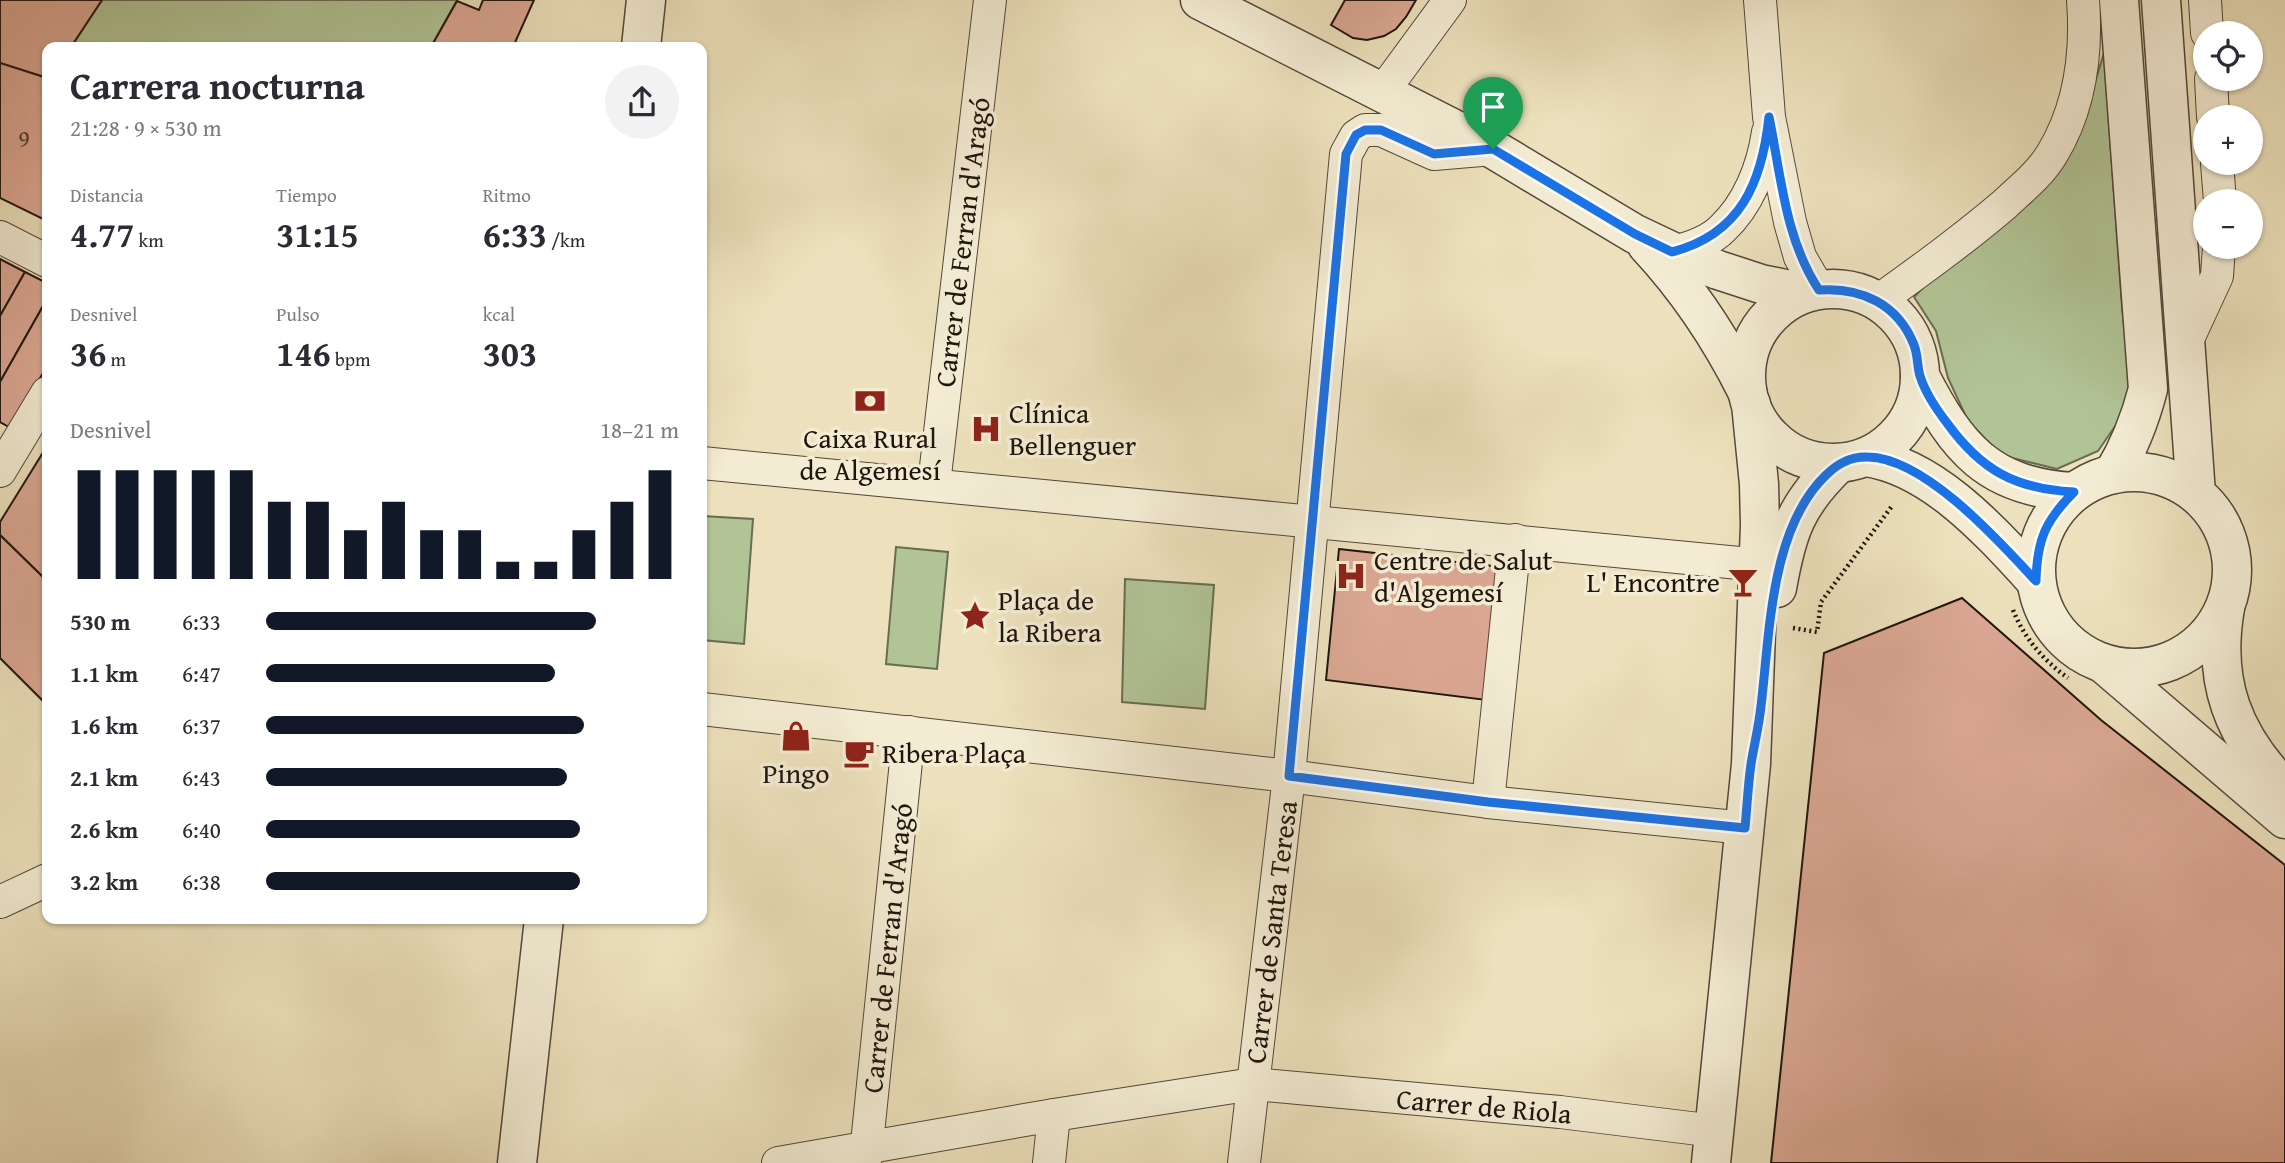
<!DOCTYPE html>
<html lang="es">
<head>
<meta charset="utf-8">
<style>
	body { margin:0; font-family:"Gentium Book Plus",serif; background:#f2f2f3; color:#2b2b33; height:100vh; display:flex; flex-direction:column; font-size:26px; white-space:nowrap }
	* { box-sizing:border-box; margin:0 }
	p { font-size:23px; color:#7c7c81 }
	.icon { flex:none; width:38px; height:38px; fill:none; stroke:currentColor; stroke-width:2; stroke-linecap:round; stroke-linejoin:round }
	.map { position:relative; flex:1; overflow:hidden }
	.side { position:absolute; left:42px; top:42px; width:665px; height:882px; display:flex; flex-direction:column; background:#fff; border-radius:14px; box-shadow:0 2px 5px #0004 }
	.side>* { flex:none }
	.controls { position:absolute; left:2193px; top:21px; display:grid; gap:14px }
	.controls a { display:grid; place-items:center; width:70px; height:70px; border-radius:50%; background:#fff; box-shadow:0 2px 5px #0004; font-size:35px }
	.pin { position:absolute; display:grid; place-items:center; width:60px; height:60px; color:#fff; margin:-72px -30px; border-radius:50% 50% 50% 0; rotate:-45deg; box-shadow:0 0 7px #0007 }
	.pin .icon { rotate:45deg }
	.round { display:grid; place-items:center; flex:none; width:74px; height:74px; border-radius:37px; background:#f2f2f3 }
	.overview { display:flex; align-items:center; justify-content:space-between; height:119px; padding:0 28px }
	h1 { font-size:38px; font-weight:600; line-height:52px }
	.metrics { display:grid; grid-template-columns:repeat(3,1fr); gap:10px; height:119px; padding:7px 28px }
	.metrics div { display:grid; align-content:center }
	.metrics b { font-size:35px; font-weight:600 }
	.metrics small { font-size:19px; font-weight:400 }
	.metrics p { font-size:19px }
	.chart { height:196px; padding:14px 28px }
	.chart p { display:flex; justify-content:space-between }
	.chart svg { width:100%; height:126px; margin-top:7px; stroke:#111827; stroke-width:6 }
	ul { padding:0 28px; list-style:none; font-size:23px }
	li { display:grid; grid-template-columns:112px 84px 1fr; align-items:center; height:52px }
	li i { height:18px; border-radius:9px; background:#111827 }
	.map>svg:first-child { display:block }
</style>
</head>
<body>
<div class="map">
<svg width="2285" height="1163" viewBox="0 0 2285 1163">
	<rect width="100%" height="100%" fill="#ece1bc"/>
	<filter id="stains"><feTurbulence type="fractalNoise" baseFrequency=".00286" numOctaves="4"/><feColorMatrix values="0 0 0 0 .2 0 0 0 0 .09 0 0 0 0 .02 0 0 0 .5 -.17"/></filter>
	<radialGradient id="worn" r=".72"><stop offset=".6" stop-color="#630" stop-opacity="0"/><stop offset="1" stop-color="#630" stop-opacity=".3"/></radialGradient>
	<g fill="#b1c496" stroke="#686c52" stroke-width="2">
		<path d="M102,0h355l-26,47h-360z"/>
		<path d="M2104,53l18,254 7,65 -2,37 -29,42 -41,18 -45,-11 -15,-7 -29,-30 -20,-43 -12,-47 -22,-34 167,-170z"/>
		<path d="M702,516l51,3 -9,125 -42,-4z"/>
		<path d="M896,547l52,5 -11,117 -51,-5z"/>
		<path d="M1125,579l89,6 -9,124 -83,-7z"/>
	</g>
	<g fill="#dba793" stroke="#20150e" stroke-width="2">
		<path d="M0,0h102l-31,47h-24v31l-47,-15z"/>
		<path d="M483,0h51l-21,47h-82l26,-46 22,9z"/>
		<path d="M1345,0h71l-10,17 -10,12 -12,7 -17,4 -14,-2 -22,-13z"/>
		<path d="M0,63l47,15v143l-47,-23z"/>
		<path d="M0,259l25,13 -25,44z"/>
		<path d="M25,272l22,11v16l-47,83v-66z"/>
		<path d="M47,299v68l-38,60 -9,-5v-40z"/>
		<path d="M47,446v135l-47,-46v-13z"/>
		<path d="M0,535l47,46v124l-47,-47z"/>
		<path d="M1339,549l162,18 -15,133 -160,-20z"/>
		<path d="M1962,598l139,122 184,145v298h-514l53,-510z"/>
	</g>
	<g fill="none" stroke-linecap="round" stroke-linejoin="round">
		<g stroke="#53483a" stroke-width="34">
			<g id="minor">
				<path d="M1760,0l9,117 21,105 10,35 19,33"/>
				<path d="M2205,0l2,33"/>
				<path d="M2211,79l2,38"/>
				<path d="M1381,94l69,-94"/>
				<path d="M2217,163l3,38"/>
				<path d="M0,237l47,24"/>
				<path d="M1673,252c17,-4 36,-10 49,-23 26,-24 41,-62 46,-97"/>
				<path d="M1878,301c43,-31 86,-62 127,-97 17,-16 35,-30 47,-50 28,-46 35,-101 31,-154"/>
				<path d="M2187,341l30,-65 2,-29"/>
				<path d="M702,463l1058,102"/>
				<path d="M0,471l47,-78"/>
				<path d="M934,484l56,-484"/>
				<path d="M702,709l587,67 199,26 257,26"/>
				<path d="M1488,802l27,-262"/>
				<path d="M0,902l47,-22"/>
				<path d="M778,1163l276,-48 199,-31 307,28 155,19"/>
				<path d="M865,1163l44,-431"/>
				<path d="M1049,1163l5,-48"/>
				<path d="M1244,1163l45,-387 57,-622 10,-18 9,-6h16l53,24 59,-5"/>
			</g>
		</g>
		<g stroke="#53483a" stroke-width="41">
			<g id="tertiary">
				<path d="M1200,0l293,149 142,85 38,18 45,18 43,14 44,9"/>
				<path d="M2161,0l35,494"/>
				<path d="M641,47l5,-47"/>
				<path d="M1647,245c41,44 73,92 100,146"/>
				<circle cx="1833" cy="376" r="87"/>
				<path d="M1920,376c37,72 68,111 154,116"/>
				<path d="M1866,457c68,10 125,75 170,124"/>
				<circle cx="2134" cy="570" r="98"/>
				<path d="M2113,474c17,-28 27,-54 35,-85l-29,-389"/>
				<path d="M1777,588c10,-57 19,-84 62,-125"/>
				<path d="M2225,608c-13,74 8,128 60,181"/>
				<path d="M2104,664l181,155"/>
				<path d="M517,1163l27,-244"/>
				<path d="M1711,1163l40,-399 9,-239 -1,-41 -8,-80"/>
			</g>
		</g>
		<g stroke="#20150e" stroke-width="4.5" stroke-dasharray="2 3.5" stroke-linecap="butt">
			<path d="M2013,610c11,28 31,51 55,68"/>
			<path d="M1793,628l24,4 4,-30 71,-96"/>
		</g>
		<use href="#minor" stroke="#f3ecd3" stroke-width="32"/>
		<use href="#tertiary" stroke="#f3ecd3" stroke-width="38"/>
	</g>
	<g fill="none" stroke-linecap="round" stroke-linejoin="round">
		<g stroke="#fff" stroke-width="14">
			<path id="route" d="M1769,117c12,58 16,122 50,173 42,-3 79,14 95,55 4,10 3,21 6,31 5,16 17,34 27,47 34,47 68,66 127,69 -29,29 -37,48 -38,89 -37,-40 -111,-123 -168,-124 -17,-1 -31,7 -42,18 -56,54 -56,158 -65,231 -2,20 -7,39 -10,58 -3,21 -4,43 -6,64l-257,-26 -199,-26 57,-622 10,-19 9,-5h16l53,24 59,-5 142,85 37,18c69,-18 90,-70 97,-135z"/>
		</g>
		<use href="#route" stroke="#1a73e8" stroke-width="9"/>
	</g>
	<defs>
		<g id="bank-bare" transform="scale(2.415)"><path d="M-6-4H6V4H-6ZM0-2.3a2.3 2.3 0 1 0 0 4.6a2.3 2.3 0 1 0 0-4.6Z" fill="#8f2418" stroke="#f3ecd3" stroke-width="2.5" paint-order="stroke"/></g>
		<g id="hospital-bare" transform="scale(2.415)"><path d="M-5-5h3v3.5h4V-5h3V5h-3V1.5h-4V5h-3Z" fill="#8f2418" stroke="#f3ecd3" stroke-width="2.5" paint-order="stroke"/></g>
		<g id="bar-bare" transform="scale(2.415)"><path d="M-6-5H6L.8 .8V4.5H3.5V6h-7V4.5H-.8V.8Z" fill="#8f2418" stroke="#f3ecd3" stroke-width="2.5" paint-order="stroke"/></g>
		<g id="sight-bare" transform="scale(2.415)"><path d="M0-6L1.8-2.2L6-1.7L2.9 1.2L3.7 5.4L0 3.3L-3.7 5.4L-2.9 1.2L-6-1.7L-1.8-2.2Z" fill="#8f2418" stroke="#f3ecd3" stroke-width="2.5" paint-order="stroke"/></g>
		<g id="shop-bare" transform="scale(2.415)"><path d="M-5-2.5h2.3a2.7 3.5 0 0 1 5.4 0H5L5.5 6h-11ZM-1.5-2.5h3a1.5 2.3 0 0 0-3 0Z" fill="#8f2418" stroke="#f3ecd3" stroke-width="2.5" paint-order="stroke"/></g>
		<g id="cafe-bare" transform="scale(2.415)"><path d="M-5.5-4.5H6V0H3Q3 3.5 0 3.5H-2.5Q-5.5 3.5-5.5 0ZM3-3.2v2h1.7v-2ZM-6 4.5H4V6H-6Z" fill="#8f2418" stroke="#f3ecd3" stroke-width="2.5" paint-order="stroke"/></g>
	</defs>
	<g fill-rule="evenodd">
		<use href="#bank-bare" x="870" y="401"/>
		<use href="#hospital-bare" x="986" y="429"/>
		<use href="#hospital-bare" x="1351" y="576"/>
		<use href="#bar-bare" x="1743" y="582"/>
		<use href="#sight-bare" x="975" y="616"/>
		<use href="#shop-bare" x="796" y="736"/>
		<use href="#cafe-bare" x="859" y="753"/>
	</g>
	<g text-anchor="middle" stroke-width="7" stroke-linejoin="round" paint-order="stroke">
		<g font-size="24" fill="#4f3a2f">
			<text x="24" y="146">9</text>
		</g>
		<g font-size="28" fill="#20150e" stroke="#f3ecd3">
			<text transform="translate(962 242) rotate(-83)" y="10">Carrer de Ferran d'Aragó</text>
			<text transform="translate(1271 932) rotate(-83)" y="10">Carrer de Santa Teresa</text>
			<text transform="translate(887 948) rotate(-84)" y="10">Carrer de Ferran d'Aragó</text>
			<text transform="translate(1484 1106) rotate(5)" y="10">Carrer de Riola</text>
		</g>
		<g font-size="28" fill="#20150e" stroke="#f3ecd3" text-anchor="start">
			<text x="1009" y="423">Clínica<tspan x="1009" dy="32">Bellenguer</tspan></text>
			<text x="870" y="448" text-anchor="middle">Caixa Rural<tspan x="870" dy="32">de Algemesí</tspan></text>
			<text x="1374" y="570">Centre de Salut<tspan x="1374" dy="32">d'Algemesí</tspan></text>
			<text x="1720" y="592" text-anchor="end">L' Encontre</text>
			<text x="998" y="610">Plaça de<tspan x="998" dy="32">la Ribera</tspan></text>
			<text x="882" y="763">Ribera Plaça</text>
			<text x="796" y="783" text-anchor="middle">Pingo</text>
		</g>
	</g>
	<rect width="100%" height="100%" filter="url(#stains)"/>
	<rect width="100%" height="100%" fill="url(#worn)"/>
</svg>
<div class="controls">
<a><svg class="icon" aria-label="locate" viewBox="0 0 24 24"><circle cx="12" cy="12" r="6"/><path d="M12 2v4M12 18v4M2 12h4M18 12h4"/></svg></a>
<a>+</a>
<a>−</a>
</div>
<div class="pin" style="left:1493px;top:149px;background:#1e9e55"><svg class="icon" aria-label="arrive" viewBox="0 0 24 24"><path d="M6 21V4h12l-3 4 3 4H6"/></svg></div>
<section class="side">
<div class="overview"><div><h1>Carrera nocturna</h1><p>21:28 · 9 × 530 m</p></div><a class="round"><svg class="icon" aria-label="share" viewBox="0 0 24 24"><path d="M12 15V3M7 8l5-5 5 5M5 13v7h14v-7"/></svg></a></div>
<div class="metrics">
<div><p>Distancia</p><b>4.77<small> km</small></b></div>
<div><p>Tiempo</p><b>31:15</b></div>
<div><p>Ritmo</p><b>6:33<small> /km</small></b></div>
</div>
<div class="metrics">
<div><p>Desnivel</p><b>36<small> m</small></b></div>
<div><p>Pulso</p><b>146<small> bpm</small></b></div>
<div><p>kcal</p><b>303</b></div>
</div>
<div class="chart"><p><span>Desnivel</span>18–21 m</p>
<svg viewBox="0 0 160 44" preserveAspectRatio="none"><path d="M5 44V6M15 44V6M25 44V6M35 44V6M45 44V6M55 44V17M65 44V17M75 44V27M85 44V17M95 44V27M105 44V27M115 44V38M125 44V38M135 44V27M145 44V17M155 44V6"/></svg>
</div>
<ul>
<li><b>530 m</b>6:33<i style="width:80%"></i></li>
<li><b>1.1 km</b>6:47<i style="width:70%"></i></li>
<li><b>1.6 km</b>6:37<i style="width:77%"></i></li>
<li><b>2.1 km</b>6:43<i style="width:73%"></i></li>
<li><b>2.6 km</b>6:40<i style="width:76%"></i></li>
<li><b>3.2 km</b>6:38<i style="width:76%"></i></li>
</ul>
</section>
</div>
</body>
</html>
